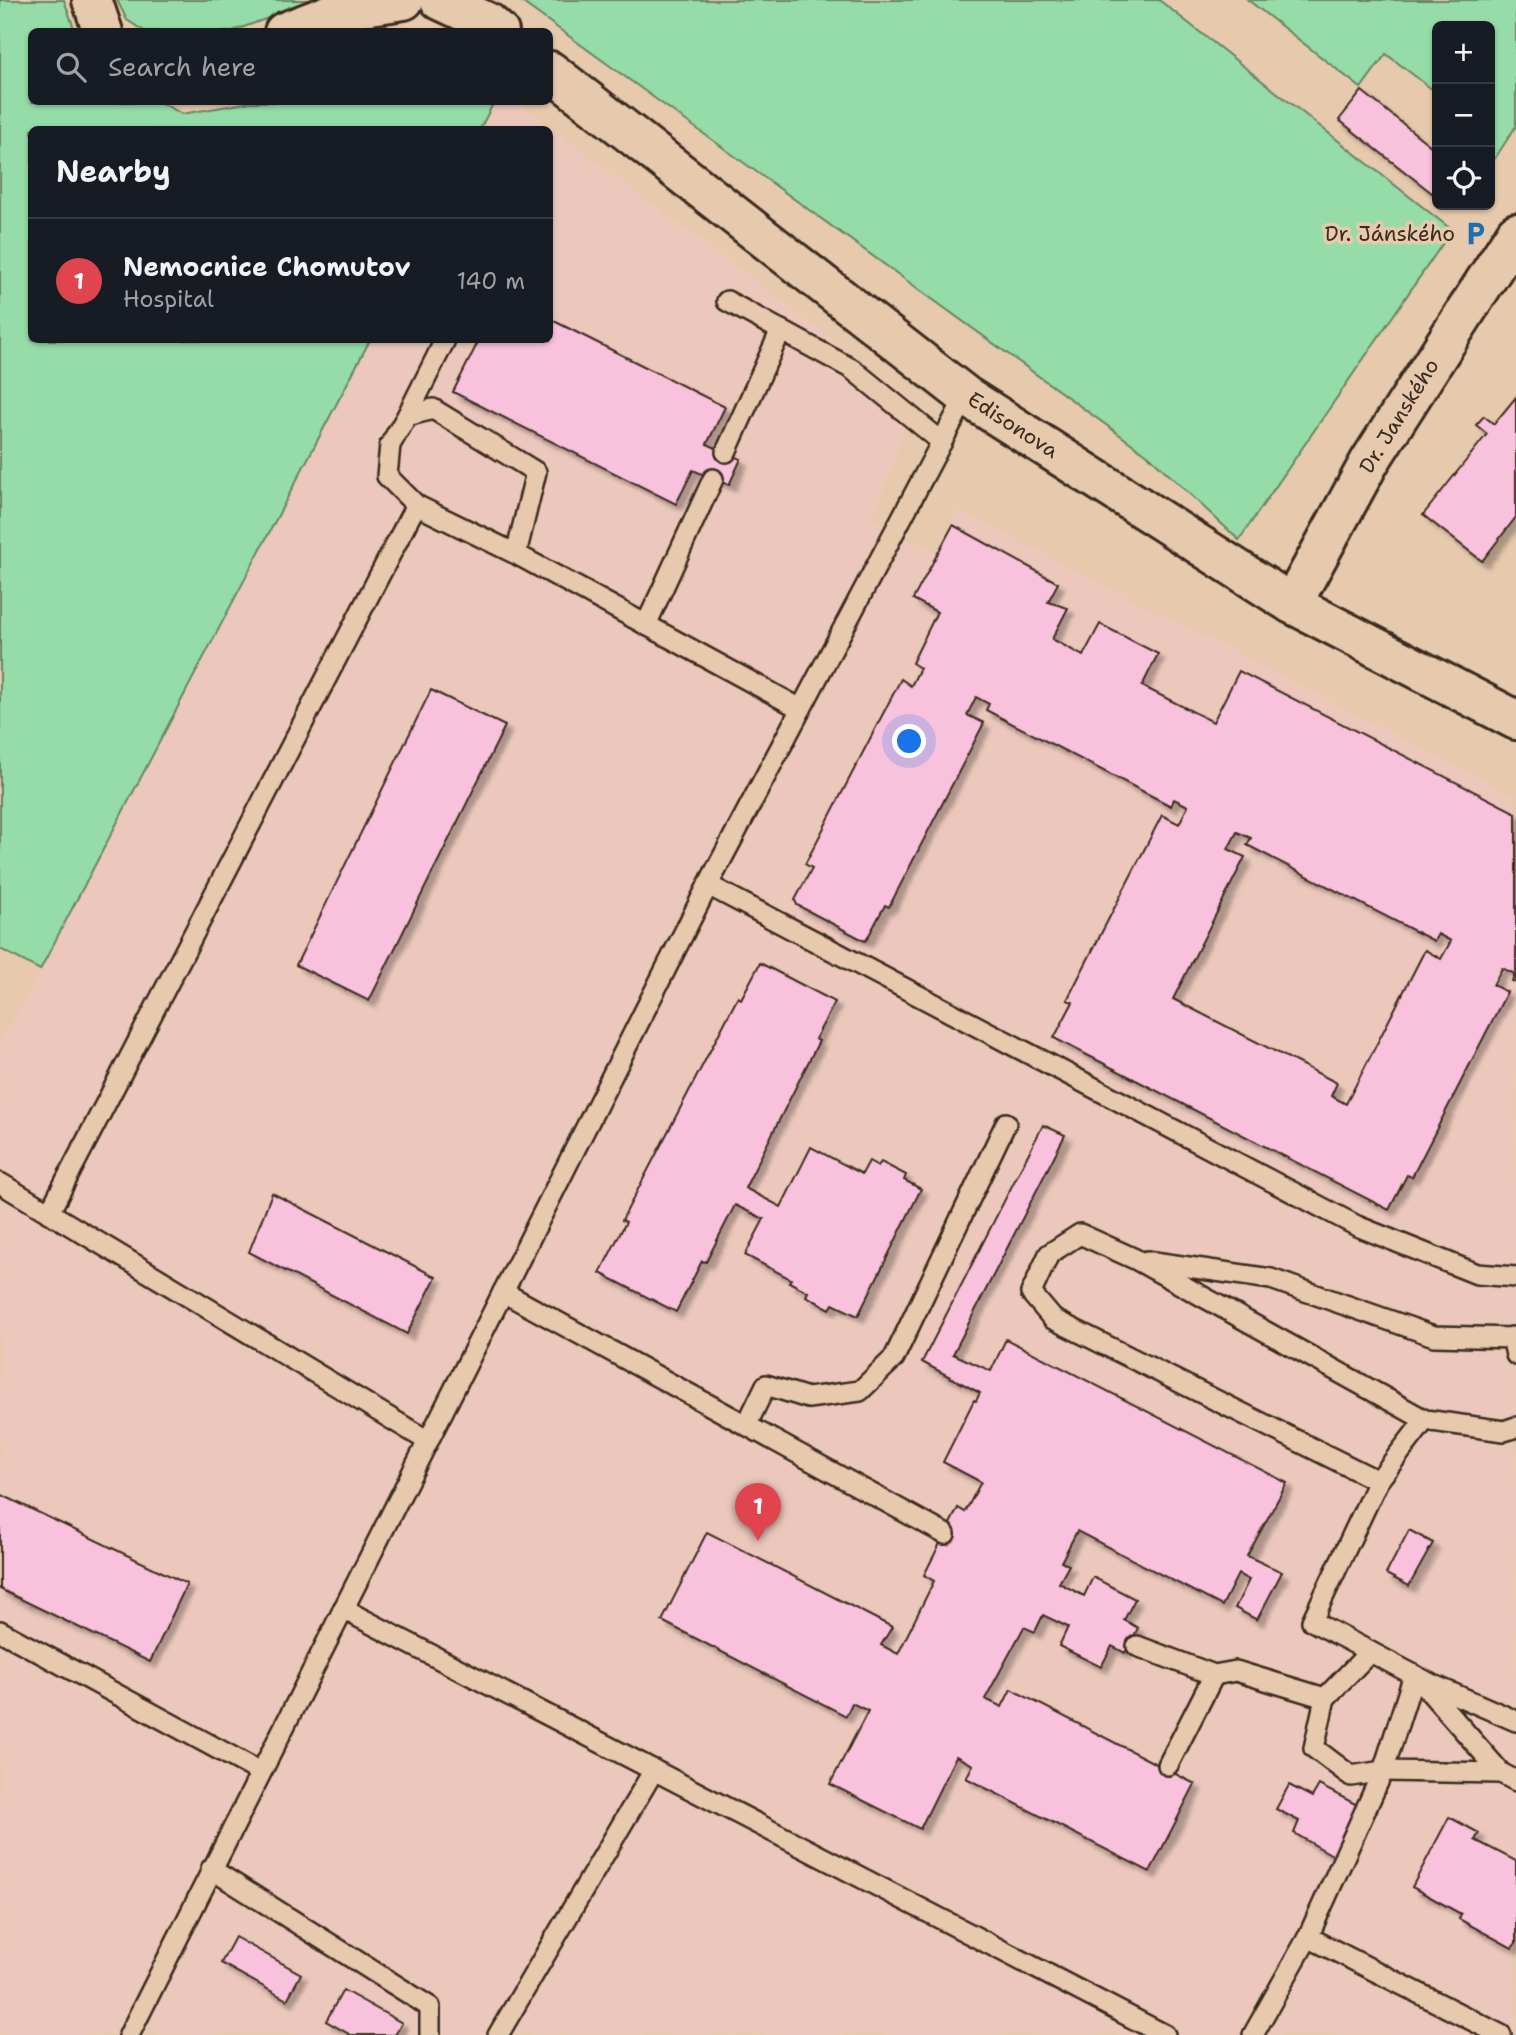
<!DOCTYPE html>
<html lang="en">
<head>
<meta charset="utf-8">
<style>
	:root { --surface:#171b24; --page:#242831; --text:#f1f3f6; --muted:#9ea1a6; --line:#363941; --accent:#7c3aed }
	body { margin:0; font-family:"Shantell Sans",sans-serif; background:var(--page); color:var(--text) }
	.controls { position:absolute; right:21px; top:21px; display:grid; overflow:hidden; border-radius:10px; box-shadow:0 2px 5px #0004 }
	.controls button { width:63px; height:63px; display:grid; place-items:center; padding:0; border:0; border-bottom:2px solid var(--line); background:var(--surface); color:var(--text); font:35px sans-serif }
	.you { position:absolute; left:910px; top:742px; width:24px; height:24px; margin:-18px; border:5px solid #fff; border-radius:50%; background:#1a73e8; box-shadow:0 0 0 10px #1a73e833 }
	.badge { display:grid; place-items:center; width:46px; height:46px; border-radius:50%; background:var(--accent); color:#fff; font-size:23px; font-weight:700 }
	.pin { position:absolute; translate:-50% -58px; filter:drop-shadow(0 2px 4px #0008) }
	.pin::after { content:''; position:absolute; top:37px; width:24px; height:21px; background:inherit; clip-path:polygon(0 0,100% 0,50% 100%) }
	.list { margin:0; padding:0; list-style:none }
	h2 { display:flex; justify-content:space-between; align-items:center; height:91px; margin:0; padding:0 28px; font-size:30px }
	h2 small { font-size:23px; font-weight:400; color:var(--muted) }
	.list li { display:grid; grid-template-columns:46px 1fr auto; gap:21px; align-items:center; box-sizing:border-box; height:126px; padding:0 28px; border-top:2px solid var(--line) }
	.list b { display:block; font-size:26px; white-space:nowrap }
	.list p { margin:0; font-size:23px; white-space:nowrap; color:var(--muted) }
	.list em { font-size:23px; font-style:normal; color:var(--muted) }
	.icon { flex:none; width:38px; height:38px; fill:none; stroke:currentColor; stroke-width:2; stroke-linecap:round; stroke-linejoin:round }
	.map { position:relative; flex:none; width:1516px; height:2035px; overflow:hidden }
	.search { position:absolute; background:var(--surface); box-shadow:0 2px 5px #0004; left:28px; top:28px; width:525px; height:77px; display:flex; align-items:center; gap:18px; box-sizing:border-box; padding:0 24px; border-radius:10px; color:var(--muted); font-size:26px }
	.panel { position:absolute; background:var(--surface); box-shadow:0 2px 5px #0004; left:28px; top:126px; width:525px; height:217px; border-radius:10px }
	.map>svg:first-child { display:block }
	.built { fill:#ecc8bc }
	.green { fill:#96dca9; stroke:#688364; stroke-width:2 }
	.building { fill:#f8c2dd; stroke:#3b2a1e; stroke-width:2; fill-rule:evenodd; filter:url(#shadow) }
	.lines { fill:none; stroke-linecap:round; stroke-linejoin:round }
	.service-casing { stroke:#3b2a1e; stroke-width:24 }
	.minor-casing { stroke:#3b2a1e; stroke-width:44 }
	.service { stroke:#e7caae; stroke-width:19 }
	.minor { stroke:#e7caae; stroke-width:38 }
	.labels { text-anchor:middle; stroke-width:7; stroke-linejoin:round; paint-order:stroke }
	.poi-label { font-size:21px; fill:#3b2a1e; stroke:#e7caae; text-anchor:end }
	.street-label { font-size:21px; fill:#3b2a1e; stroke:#e7caae }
</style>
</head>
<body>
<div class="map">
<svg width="1516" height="2035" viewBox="0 0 1516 2035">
	<defs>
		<filter id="shadow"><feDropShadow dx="6" dy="6" stdDeviation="2" flood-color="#0004"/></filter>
	</defs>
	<rect width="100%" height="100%" fill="#e7caae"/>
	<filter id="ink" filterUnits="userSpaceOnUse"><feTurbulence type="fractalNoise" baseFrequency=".0143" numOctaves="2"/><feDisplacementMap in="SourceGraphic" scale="14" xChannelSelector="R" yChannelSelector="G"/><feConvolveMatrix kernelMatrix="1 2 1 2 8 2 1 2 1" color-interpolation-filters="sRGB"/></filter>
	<g filter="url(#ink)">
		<path class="built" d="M494,102H515L914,401L873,518L894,533L936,554L958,510L1516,797V2035H0V1046L370,340H550V130L480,129Z"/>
		<g class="green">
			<path d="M0,0H64L75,31L32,32V102H160L182,114L251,102H494L480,129L32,130V340H370L40,970L0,949Z"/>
			<path d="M117,0H318L230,32L144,31L127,20Z"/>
			<path d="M519,0H1159L1452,230L1239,540L1149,456Z"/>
			<path d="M1248,0H1516V126L1490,166V26H1437V93L1386,54L1361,88Z"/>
		</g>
		<g class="building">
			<path d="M1362,91L1437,151V197L1339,120Z"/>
			<path d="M550,319L725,407L707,444L741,459L729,485L693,470L676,504L453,392L479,340H550Z"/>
			<path d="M1516,397V517L1482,561L1423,515L1487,434L1476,425L1484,416L1494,424Z"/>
			<path d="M953,525L1058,583L1048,602L1068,608L1052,639L1083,656L1100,624L1158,654L1142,686L1213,722L1239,671L1516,813V983L1512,981L1515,974L1502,968L1493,985L1507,992L1412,1177L1407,1175L1389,1210L1054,1038L1073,1002L1067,1000L1162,815L1179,824L1188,806L1174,799L1171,806L986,710L989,704L976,697L967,715L984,723L889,907L885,905L867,939L865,941L797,905L795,900L812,868L805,864L901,679L911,686L920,668L912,663L937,612L913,599ZM1237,832L1251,838L1247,845L1434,941L1438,934L1451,941L1441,959L1425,950L1346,1104L1331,1096L1337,1083L1173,999L1245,857L1228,849Z"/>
			<path d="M431,690L505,726L369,1001L296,965Z"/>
			<path d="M760,963L835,1002L815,1039L819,1041L745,1188L781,1207L811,1147L862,1174L869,1161L878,1166L881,1162L906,1175L904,1180L921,1189L858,1316L833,1304L830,1309L806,1296L808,1292L789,1282L791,1279L745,1255L764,1219L735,1205L706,1262L702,1261L676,1312L600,1273L626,1222L622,1220L738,997L741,999Z"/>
			<path d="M1043,1125L1065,1135L953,1354L991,1371L1006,1339L1287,1483L1247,1556L1282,1572L1257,1620L1235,1608L1249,1580L1238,1574L1222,1606L1077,1531L1061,1562L1069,1565L1059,1583L1084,1596L1093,1577L1135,1599L1124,1620L1138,1628L1125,1653L1112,1646L1101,1667L1059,1646L1068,1627L1043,1615L1035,1632L1024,1627L985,1699L1002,1707L1011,1689L1195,1784L1150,1872L966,1778L973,1765L956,1756L920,1829L830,1784L868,1711L852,1703L846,1716L662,1621L707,1532L892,1627L881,1645L898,1654L934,1581L924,1575L958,1508L965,1512L981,1482L943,1462L974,1400L976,1401L980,1393L922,1362Z"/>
			<path d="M272,1193L436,1277L407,1334L249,1252Z"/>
			<path d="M0,1494L187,1584L150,1662L0,1589Z"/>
			<path d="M1409,1530L1433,1543L1409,1586L1386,1574Z"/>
			<path d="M1289,1785L1312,1797L1319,1785L1361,1807L1334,1856L1294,1833L1299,1821L1276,1809Z"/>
			<path d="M1449,1817L1479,1833L1475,1840L1516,1861V1943L1512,1948L1459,1919L1461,1914L1412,1887Z"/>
			<path d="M235,1937L301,1974L287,2000L221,1963Z"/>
			<path d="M343,1990L402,2023L395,2035H351L326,2021Z"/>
		</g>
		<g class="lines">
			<defs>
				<g id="service">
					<path d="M727,301L852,369L942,442"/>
					<path d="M407,416L445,340"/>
					<path d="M726,452L781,330"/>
					<path d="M516,554L416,505L387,476L390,445L407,416L433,409L536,472L516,554L801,709"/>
					<path d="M646,625L713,479"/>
					<path d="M708,885L1357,1226L1477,1274L1516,1277"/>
					<path d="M0,1183L428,1441"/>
					<path d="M49,1213L416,505"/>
					<path d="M1147,1261L1271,1279L1434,1336L1516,1338"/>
					<path d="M503,1292L945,1534"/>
					<path d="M1512,1337L1516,1355"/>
					<path d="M1425,1420L1135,1259L1080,1234L1049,1254L1031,1293L1053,1319L1378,1481L1425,1420L1504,1431L1516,1427"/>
					<path d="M747,1424L766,1385L808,1398L860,1391L894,1358L1006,1123"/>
					<path d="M1378,1481L1312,1621L1431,1684L1516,1721"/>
					<path d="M343,1609L1165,2035"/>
					<path d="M0,1631L260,1772"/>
					<path d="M1137,1646L1214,1675L1236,1671L1325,1698"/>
					<path d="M1414,1675L1383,1771L1501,1773"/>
					<path d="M1422,1683L1501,1773L1516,1781"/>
					<path d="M1168,1765L1214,1675"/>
					<path d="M211,1869L430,2007V2035"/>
					<path d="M1308,1937L1501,2035"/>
					<path d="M129,2035L708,885L966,396"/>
					<path d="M498,2035L654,1770"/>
					<path d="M1253,2035L1308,1937L1383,1771L1351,1776L1314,1748L1325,1698L1370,1652"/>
				</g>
				<g id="minor">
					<path d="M92,0L103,32"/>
					<path d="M440,0L489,23L499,32"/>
					<path d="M284,32L344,9L404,0"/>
					<path d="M550,71L966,396L1292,604L1516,720"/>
					<path d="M1292,604L1370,461L1516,233"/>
				</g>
			</defs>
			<use href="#service" class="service-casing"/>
			<use href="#minor" class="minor-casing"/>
			<use href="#service" class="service"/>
			<use href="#minor" class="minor"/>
		</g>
	</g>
	<defs>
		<symbol id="parking-bare" viewBox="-9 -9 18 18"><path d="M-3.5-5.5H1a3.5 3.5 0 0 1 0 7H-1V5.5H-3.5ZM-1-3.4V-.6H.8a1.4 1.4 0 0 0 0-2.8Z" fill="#1f6fb2" stroke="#e7caae" stroke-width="2.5" paint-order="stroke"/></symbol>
	</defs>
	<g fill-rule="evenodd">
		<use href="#parking-bare" x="1458" y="216" width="35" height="35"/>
	</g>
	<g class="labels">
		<g class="poi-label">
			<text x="1455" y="241">Dr. Jánského</text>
		</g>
		<g class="street-label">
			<text transform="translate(1399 416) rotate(-58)" y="7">Dr. Janského</text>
			<text transform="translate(1013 425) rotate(33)" y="7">Edisonova</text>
		</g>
	</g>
</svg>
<div class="controls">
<button>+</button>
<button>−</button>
<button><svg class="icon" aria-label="locate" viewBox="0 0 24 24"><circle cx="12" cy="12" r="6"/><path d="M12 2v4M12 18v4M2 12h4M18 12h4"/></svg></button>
</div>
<div class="you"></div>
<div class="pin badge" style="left:758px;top:1541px;background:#e0444e">1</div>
<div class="search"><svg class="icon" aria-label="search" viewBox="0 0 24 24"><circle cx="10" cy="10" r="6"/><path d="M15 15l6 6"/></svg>Search here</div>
<section class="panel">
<h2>Nearby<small></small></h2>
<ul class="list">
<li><span class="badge" style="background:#e0444e">1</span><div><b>Nemocnice Chomutov</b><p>Hospital</p></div><em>140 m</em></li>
</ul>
</section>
</div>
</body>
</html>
